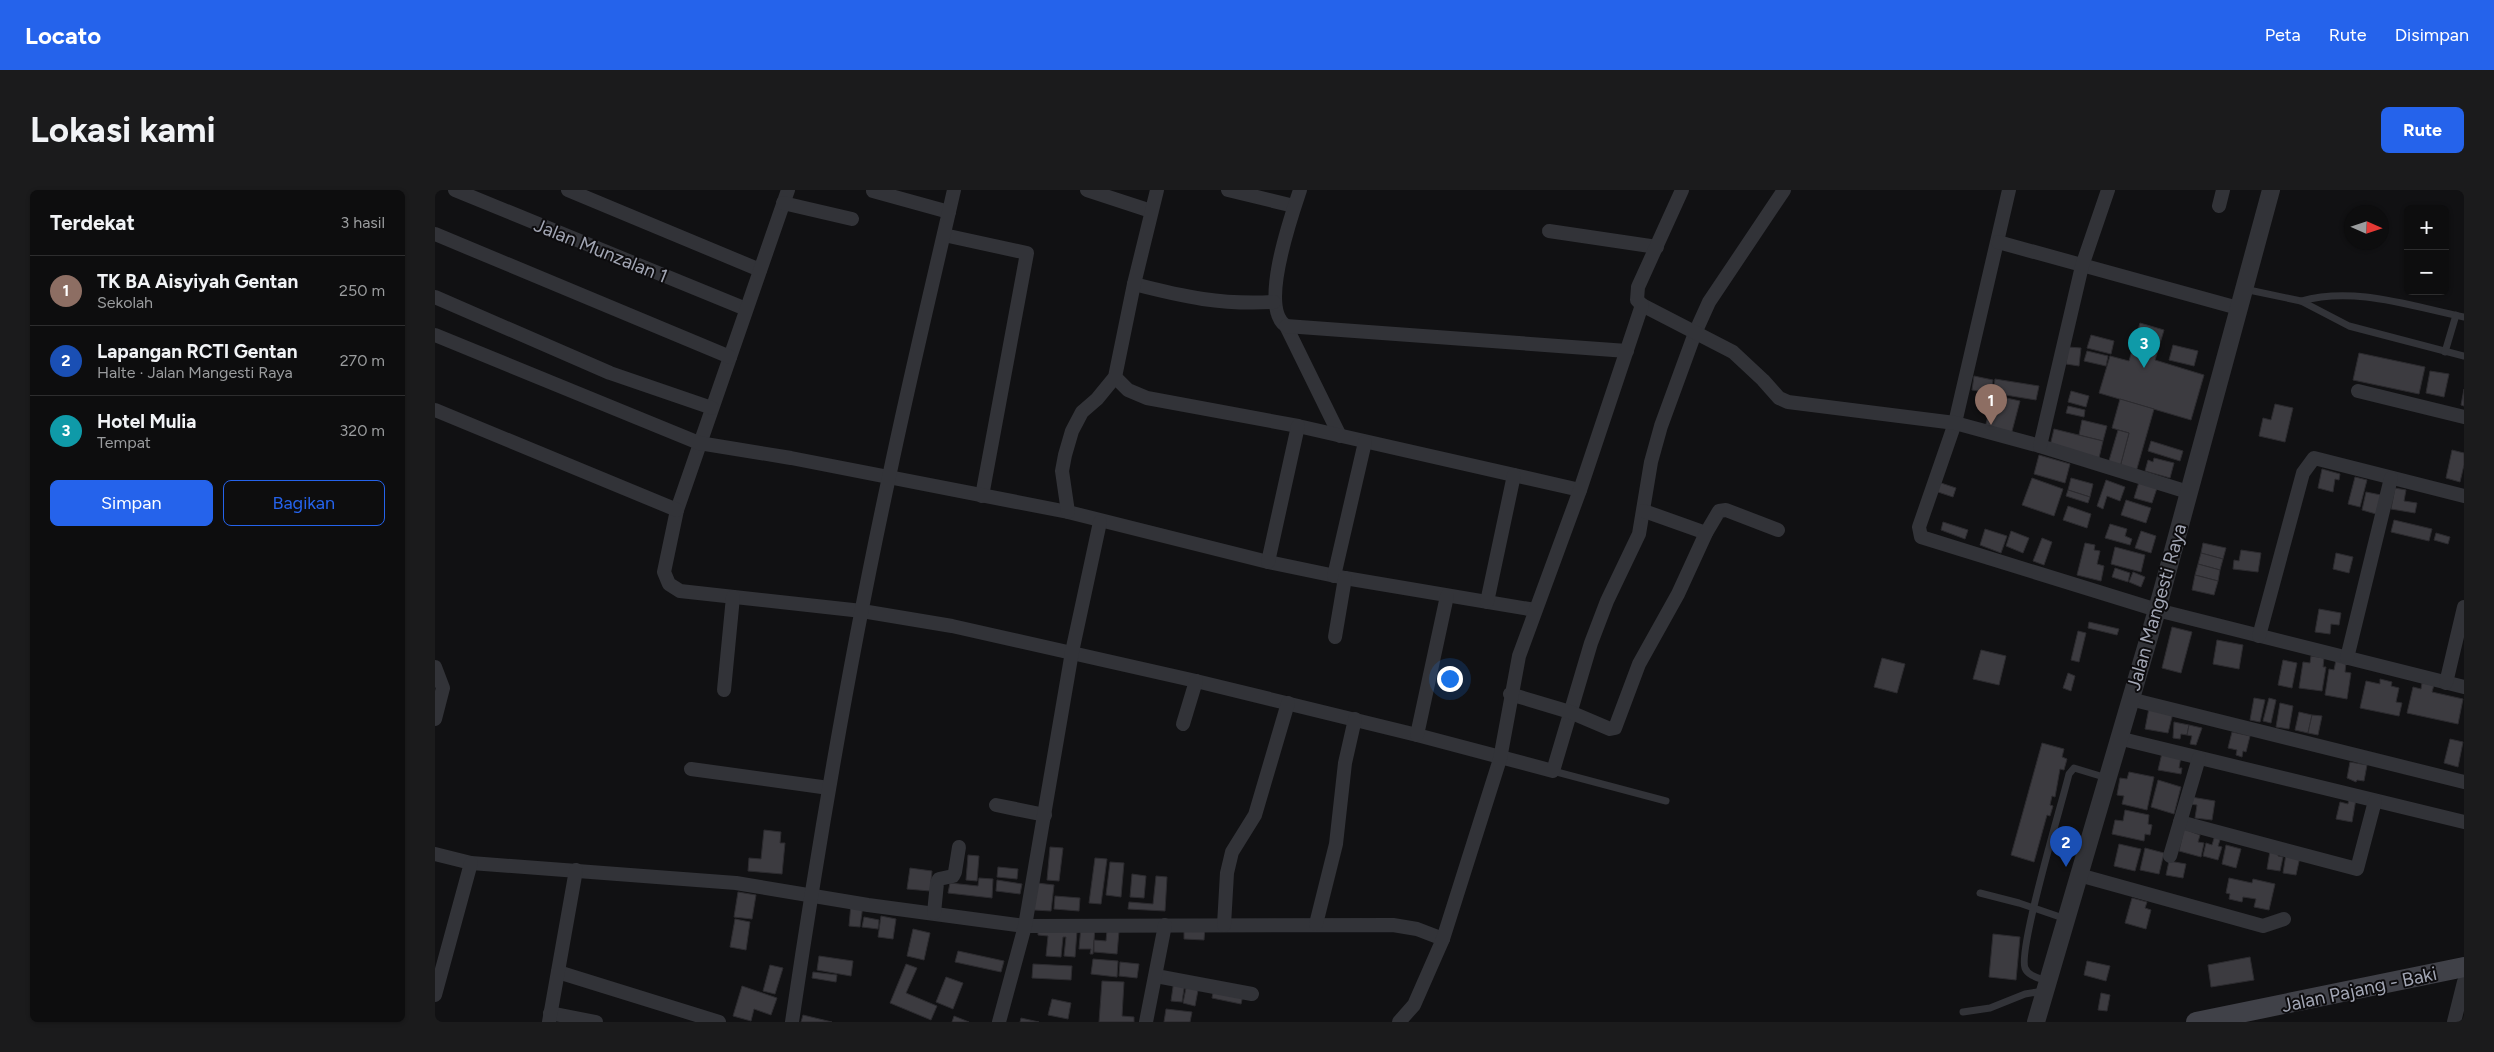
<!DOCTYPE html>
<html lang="id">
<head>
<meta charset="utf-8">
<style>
	:root { --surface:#0d0d0e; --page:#1b1b1c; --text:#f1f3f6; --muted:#9a9c9e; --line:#2d2d2e; --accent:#2563eb }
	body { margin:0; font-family:Figtree,sans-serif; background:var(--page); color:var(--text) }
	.controls { position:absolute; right:15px; top:15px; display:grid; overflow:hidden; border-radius:8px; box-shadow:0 1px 4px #0004 }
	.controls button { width:45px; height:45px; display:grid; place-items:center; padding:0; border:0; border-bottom:1px solid var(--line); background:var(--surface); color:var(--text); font:25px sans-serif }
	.compass { position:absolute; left:1909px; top:15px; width:45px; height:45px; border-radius:50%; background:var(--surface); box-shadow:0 1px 4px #0004; rotate:93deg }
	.you { position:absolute; left:1014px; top:488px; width:18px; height:18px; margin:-12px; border:4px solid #fff; border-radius:50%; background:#1a73e8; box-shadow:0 0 0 8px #1a73e833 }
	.badge { display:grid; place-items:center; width:32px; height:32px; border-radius:50%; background:var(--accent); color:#fff; font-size:16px; font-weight:700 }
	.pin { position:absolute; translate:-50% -41px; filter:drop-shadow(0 1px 2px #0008) }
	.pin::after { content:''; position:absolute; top:26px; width:18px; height:15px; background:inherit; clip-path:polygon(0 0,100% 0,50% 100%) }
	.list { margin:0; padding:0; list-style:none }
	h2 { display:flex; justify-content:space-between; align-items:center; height:65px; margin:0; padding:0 20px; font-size:21px }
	h2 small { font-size:16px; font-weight:400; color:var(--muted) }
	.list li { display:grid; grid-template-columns:32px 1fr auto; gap:15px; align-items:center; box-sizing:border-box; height:70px; padding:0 20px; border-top:1px solid var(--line) }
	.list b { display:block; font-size:19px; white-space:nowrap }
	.list p { margin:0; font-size:16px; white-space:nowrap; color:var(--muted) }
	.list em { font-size:16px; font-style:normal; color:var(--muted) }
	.actions { display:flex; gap:10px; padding:15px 20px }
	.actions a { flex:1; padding:11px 0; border:1px solid var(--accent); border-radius:8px; text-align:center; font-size:18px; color:var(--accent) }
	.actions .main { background:var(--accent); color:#fff }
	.map { position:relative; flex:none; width:2029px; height:832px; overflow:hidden; border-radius:8px }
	header { display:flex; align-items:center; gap:30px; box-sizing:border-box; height:70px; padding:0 25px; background:var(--accent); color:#fff }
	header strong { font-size:24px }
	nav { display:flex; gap:28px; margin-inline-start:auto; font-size:18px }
	.intro { display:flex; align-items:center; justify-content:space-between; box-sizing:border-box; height:120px; padding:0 30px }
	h1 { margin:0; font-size:35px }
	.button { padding:12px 22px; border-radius:8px; background:var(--accent); color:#fff; font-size:18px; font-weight:700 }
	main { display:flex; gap:30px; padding:0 30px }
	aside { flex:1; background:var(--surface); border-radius:8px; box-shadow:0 1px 4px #0004 }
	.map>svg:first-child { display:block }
	.building { fill:#3c3b40; stroke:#2c2b2f }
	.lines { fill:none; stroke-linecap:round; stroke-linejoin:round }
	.service { stroke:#323338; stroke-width:7 }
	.minor { stroke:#323338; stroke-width:14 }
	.tertiary { stroke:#323338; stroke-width:18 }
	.secondary { stroke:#404148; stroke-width:20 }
	.labels { text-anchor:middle; stroke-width:4; stroke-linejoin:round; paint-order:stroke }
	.street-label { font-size:19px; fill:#a2a6b4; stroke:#0d0c0e }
</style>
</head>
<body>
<header>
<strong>Locato</strong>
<nav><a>Peta</a><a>Rute</a><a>Disimpan</a></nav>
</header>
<div class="intro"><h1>Lokasi kami</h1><a class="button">Rute</a></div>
<main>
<aside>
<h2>Terdekat<small>3 hasil</small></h2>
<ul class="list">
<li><span class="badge" style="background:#8d6e63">1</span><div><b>TK BA Aisyiyah Gentan</b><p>Sekolah</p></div><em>250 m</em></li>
<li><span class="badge" style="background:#1a4fb4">2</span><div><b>Lapangan RCTI Gentan</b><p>Halte · Jalan Mangesti Raya</p></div><em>270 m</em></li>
<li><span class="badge" style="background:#0f9aa8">3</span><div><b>Hotel Mulia</b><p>Tempat</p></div><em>320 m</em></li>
</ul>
<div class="actions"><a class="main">Simpan</a><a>Bagikan</a></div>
</aside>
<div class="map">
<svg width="2029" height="832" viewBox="0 0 2029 832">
	<rect width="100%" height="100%" fill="#111113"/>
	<g class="building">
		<path d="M1705,133L1729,140L1720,170L1769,185L1756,230L1664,203L1675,166L1694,171Z"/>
		<path d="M1656,145L1679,151L1676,164L1652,158Z"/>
		<path d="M1738,155L1763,161L1759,176L1734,170Z"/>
		<path d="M1633,157L1646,158L1644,176L1631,174Z"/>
		<path d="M1652,161L1673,166L1671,176L1649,171Z"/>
		<path d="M1924,163L1990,177L1984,204L1918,190Z"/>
		<path d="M1995,181L2014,184L2009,207L1991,203Z"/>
		<path d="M1539,186L1558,190L1556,203L1537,200Z"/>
		<path d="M1560,189L1604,196L1601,210L1558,203Z"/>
		<path d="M2029,199V216L2026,215Z"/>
		<path d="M1636,201L1654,206L1651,217L1633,212Z"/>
		<path d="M1558,205L1585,211L1576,245L1550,238Z"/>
		<path d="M1685,209L1719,219L1701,282L1685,277L1694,243L1677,238Z"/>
		<path d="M1840,214L1858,218L1850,252L1824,246L1828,228L1836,230Z"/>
		<path d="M1633,216L1650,220L1649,227L1631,223Z"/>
		<path d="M1647,230L1672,236L1668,251L1644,245Z"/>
		<path d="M1619,239L1668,251L1664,268L1615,256Z"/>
		<path d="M1683,240L1694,243L1685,277L1673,274Z"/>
		<path d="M1716,251L1748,261L1745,271L1713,261Z"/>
		<path d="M2017,260L2029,263V275L2025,292L2011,288Z"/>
		<path d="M1604,265L1635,274L1630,293L1599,284Z"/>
		<path d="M1719,268L1739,273L1735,288L1710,281L1713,270L1718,272Z"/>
		<path d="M1887,279L1905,284L1904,290L1900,289L1898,302L1883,298Z"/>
		<path d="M1920,287L1932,290L1925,317L1913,314Z"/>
		<path d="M1597,288L1628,299L1619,326L1587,315Z"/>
		<path d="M1636,288L1658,294L1655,307L1633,300Z"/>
		<path d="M1671,290L1690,297L1685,311L1672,306L1668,319L1662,316Z"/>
		<path d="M1503,292L1521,298L1518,307L1500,301Z"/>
		<path d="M1704,292L1722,298L1717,313L1699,308Z"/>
		<path d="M1960,298L1971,300L1969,311L1982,313L1980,323L1956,319Z"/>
		<path d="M1633,300L1655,307L1653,313L1631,306Z"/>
		<path d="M1931,302L1946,305L1941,324L1927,320Z"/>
		<path d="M1691,310L1716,318L1711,333L1686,325Z"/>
		<path d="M1633,316L1656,324L1652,338L1628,330Z"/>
		<path d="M1959,330L1997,339L1994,351L1956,342Z"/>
		<path d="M1508,332L1533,340L1530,349L1506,340Z"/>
		<path d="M1675,334L1692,339L1690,346L1697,349L1695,355L1670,348Z"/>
		<path d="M1550,339L1572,346L1566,363L1545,355Z"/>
		<path d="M1576,341L1594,348L1588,363L1571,356Z"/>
		<path d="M1706,341L1721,346L1716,363L1700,358Z"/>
		<path d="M2001,343L2015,347L2013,354L1999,350Z"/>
		<path d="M1607,348L1617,352L1609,375L1598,371Z"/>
		<path d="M1650,353L1660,355L1659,360L1665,361L1662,374L1669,376L1666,391L1642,385Z"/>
		<path d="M1768,353L1791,358L1788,369L1766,363Z"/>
		<path d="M1680,357L1710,365L1706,382L1676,374Z"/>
		<path d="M1806,360L1826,363L1823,382L1798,379L1799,370L1804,371Z"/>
		<path d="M1766,363L1788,369L1785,380L1763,374Z"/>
		<path d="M1901,363L1918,367L1914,383L1898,379Z"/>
		<path d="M1763,374L1785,380L1783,391L1760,385Z"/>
		<path d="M1680,378L1695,383L1693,392L1677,387Z"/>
		<path d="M1698,382L1710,387L1706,397L1694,392Z"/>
		<path d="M1760,385L1783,391L1779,405L1757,400Z"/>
		<path d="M1884,419L1906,423L1904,435L1896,434L1895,444L1880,442Z"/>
		<path d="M1654,432L1684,439L1682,445L1653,438Z"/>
		<path d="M1737,437L1757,442L1746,483L1727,478Z"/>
		<path d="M1643,441L1651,443L1644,472L1636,470Z"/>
		<path d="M1782,450L1808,455L1804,479L1778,474Z"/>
		<path d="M1546,460L1571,466L1564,495L1538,489Z"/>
		<path d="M1876,466L1889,468L1888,477H1891L1887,501L1864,498L1868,472L1875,473Z"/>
		<path d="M1447,468L1470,474L1462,503L1439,497Z"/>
		<path d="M1848,470L1862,473L1857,498L1843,495Z"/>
		<path d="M1901,470L1911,472L1910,482L1916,483L1912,509L1890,505L1894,479L1899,480Z"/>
		<path d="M1633,483L1640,486L1636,501L1628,498Z"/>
		<path d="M1945,489L1957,492L1956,496L1964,498L1961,512L1967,513L1964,526L1925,518L1931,491L1945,494Z"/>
		<path d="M1987,493L1999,495L1997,502L2028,509L2023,534L1972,523L1978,497L1986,499Z"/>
		<path d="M1819,508L1830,510L1825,532L1815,530Z"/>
		<path d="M1834,508L1841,510L1836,533L1828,531Z"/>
		<path d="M1845,513L1858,516L1854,539L1841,537Z"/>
		<path d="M1714,518L1738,523L1733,543L1710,539Z"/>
		<path d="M1864,522L1877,525L1873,543L1860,540Z"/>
		<path d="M1877,525L1887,526L1883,545L1873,543Z"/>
		<path d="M1739,532L1754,535L1752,545L1746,544L1745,549L1738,548Z"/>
		<path d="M1754,535L1767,538L1761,555L1755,554L1757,546L1752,545Z"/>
		<path d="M1797,542L1815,546L1811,562L1808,561L1807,567L1801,565L1802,560L1793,558Z"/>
		<path d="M2015,549L2028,552L2023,577L2009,573Z"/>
		<path d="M1607,553L1629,559L1627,567L1632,569L1629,580L1625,579L1620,607L1617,606L1615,615L1618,616L1615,626L1612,625L1599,672L1576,665Z"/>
		<path d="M1727,563L1746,567L1744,578H1747L1746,584L1723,580Z"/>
		<path d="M1915,572L1932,575L1929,591L1922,590L1921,592L1912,588Z"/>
		<path d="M1694,582L1719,587L1712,620L1687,614L1689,606L1682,605L1685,588L1692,589Z"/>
		<path d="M1723,590L1746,597L1739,624L1716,617Z"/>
		<path d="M1756,607L1780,611L1777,630L1760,628L1762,615L1755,614Z"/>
		<path d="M1914,608L1921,609L1917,632L1901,629L1905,612L1913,614Z"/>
		<path d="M1690,620L1714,625L1713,634L1717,635L1715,645L1710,644L1709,651L1677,644L1680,630L1688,631Z"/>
		<path d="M1749,639L1765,645L1763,652L1769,653L1766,667L1744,661Z"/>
		<path d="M329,640L346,642L345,653H350L347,684L313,681L314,668L326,669Z"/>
		<path d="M1780,645L1786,647L1783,656L1787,657L1783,670L1768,666L1771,653L1777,655Z"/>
		<path d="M1684,654L1706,659L1700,681L1679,676Z"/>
		<path d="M1791,655L1806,659L1801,678L1787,674Z"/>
		<path d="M615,657L628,658L624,691L612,690Z"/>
		<path d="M1710,658L1729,663L1724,684L1705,680Z"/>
		<path d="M1835,661L1843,663V666L1848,667L1845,681L1832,679Z"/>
		<path d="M1851,664L1865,667L1861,685L1848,683Z"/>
		<path d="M533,665L544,666L542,691L531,690Z"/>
		<path d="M660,668L672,669L666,714L654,713Z"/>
		<path d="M1734,671L1751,674L1748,688L1731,685Z"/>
		<path d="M675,672L689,673L686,707L671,705Z"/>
		<path d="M563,677L583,679L582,689L562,687Z"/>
		<path d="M475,678L497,681L495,701L472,699Z"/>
		<path d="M697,684L711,686L709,708L695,707Z"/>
		<path d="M721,686L732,687L730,721L693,719L694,712L718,714Z"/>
		<path d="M544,688L558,689L557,708L513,703L515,693L543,696Z"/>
		<path d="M1794,688L1817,693L1818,689L1840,694L1834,720L1819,717L1821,709L1808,707L1807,712L1794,709L1795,704L1791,703Z"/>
		<path d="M562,690L587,694L585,704L561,701Z"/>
		<path d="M602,693L619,695L616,721L599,720Z"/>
		<path d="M303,702L321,705L317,729L299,727Z"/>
		<path d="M620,706L645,708L644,721L619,719Z"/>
		<path d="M1697,708L1712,712L1710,718L1716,720L1711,739L1690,733Z"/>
		<path d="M416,714L428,715L425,737L414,736Z"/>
		<path d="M446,726L461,729L458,749L443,747Z"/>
		<path d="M429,727L444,730L443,739L427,737Z"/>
		<path d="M300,729L315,732L311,760L295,757Z"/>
		<path d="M646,736L660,737L658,764H655L656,759H644Z"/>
		<path d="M749,736L770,737L769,750L749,749Z"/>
		<path d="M603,737L642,741L640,767L629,766L631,747H628L626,767L611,766L613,746L603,745Z"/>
		<path d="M478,739L495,743L489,770L472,766Z"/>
		<path d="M672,740L684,741L682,764L659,762V750L671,751Z"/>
		<path d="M1558,744L1585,747L1581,790L1554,787Z"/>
		<path d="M523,761L569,771L566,782L520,772Z"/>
		<path d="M384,766L418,771L416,786L382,780Z"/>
		<path d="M1815,767L1819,790L1776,797L1773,775Z"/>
		<path d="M658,769L683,771L682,787L656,784Z"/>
		<path d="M1652,771L1675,776L1671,791L1649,785Z"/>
		<path d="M685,772L704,774L702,788L684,786Z"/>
		<path d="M471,774L482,778L471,803L502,816L496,830L455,813Z"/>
		<path d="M598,774L637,776L636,790L597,788Z"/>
		<path d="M335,775L348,778L340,804L328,801Z"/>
		<path d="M378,782L402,785L401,792L377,788Z"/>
		<path d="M511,787L528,793L518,819L501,812Z"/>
		<path d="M739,790L750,792L747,812L736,811Z"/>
		<path d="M667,791L689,792L687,826L699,827V832H664Z"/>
		<path d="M752,793L764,795L760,816L748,813Z"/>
		<path d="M307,796L342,808L336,825L319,819L316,831L298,826Z"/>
		<path d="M779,798L808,805L806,814L777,808Z"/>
		<path d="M1666,803L1675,805L1672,821L1663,820Z"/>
		<path d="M617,809L636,813L633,829L613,825Z"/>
		<path d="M731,819L757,822L755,832H729Z"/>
		<path d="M368,825L397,832H366Z"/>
		<path d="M519,826L534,832H517Z"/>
		<path d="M586,828L604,832H585Z"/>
	</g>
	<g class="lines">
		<g class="service">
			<path d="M1809,99L1866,111L1914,136L2029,166"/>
			<path d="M1866,111C1920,96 1975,116 2029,127"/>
			<path d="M2010,162L2021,125"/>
			<path d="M1118,581L1231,611"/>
			<path d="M1545,703L1584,713L1631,729"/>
			<path d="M1612,791C1604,788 1593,786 1590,778C1583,759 1627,613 1634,584L1639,578L1672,588"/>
			<path d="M1528,822L1555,818L1590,804L1609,801"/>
		</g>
		<g class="minor">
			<path d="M20,0L311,119"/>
			<path d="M133,0L325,80"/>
			<path d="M353,0L242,320L229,382L234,394L245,401L427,421L517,436L761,491L982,545L1118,581L1156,453L1172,411L1204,344L1216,272L1226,236L1260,143L1274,112L1349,0"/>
			<path d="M652,0L716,21"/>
			<path d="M793,0L859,16"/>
			<path d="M865,0C856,27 824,118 851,136L905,246"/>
			<path d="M1574,0L1520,233L1484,337L1486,347L1722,420L2029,497"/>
			<path d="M438,1L514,22"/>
			<path d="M348,13L417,29"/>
			<path d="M1784,16L1788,0"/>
			<path d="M1114,41L1222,57"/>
			<path d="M0,44L295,167"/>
			<path d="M509,45L592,63L547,306"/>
			<path d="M1563,52L1803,118"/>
			<path d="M699,94C750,107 785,115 839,112"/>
			<path d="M0,107L175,183L277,218"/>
			<path d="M1207,115L1298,162L1328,190L1344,208L1353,212L1520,233L1605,256L1753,302"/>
			<path d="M851,136L1192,161"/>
			<path d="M0,145L264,253L356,268L633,322L833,372L910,388L1100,420"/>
			<path d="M680,187L693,200L712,208L863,236L1145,300"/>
			<path d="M1923,201L2029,227"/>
			<path d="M0,220L242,320"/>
			<path d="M1605,256L1647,76L1673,0"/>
			<path d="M1209,321L1271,343"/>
			<path d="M633,322L627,281L630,265L637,241L647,222L662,209L680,187L699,94L722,0"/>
			<path d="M833,372L863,236"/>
			<path d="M899,386L930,252"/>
			<path d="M1052,412L1079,285"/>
			<path d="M1824,446L1868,283L1879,268L2029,306"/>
			<path d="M900,447L910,388"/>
			<path d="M1912,468L1956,288"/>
			<path d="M0,477L8,498L0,529"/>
			<path d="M2011,493L2029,417"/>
			<path d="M289,500L298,407"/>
			<path d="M1075,504L1135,522L1175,539L1180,538L1204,474L1243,404L1271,343L1284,321L1291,320L1343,340"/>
			<path d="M1695,509L2029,592"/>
			<path d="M748,534L761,491"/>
			<path d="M982,545L1012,406"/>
			<path d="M1683,548L2029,632"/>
			<path d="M256,579L394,598"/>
			<path d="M561,615L610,625"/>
			<path d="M1745,632L1922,679L1940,611"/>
			<path d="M0,664L36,673L301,693L433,715L590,736L958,735L982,739L1008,749"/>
			<path d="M1735,666L1764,568"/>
			<path d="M1644,685L1828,736L1849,729"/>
			<path d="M499,723L502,693L504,689L518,686L520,682L524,657"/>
			<path d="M881,734L901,654L910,573L920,529"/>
			<path d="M789,735L792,683L797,662L820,625L853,513"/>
			<path d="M123,782L284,832"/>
			<path d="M721,786L817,804"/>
			<path d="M0,805L36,673"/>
			<path d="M115,823L161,832"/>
			<path d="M114,832L141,680"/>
			<path d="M357,832C384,649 415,467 454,287C474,191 497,96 519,0"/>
			<path d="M564,832L590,736L637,462L665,332"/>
			<path d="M711,832L730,735"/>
			<path d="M964,832L979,815L1008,749L1065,569L1084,466L1145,300L1207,115L1202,110L1203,97L1247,0"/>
			<path d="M2019,832L2029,792"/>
		</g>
		<path class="tertiary" d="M1601,832L1722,420L1836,0"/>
		<path class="secondary" d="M1761,832L2029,777"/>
	</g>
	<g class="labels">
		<g class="street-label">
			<text transform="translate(166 60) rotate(22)" y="7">Jalan Munzalan 1</text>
			<text transform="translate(1721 417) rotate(-74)" y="7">Jalan Mangesti Raya</text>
			<text transform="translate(1924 799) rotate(-12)" y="7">Jalan Pajang - Baki</text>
		</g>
	</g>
</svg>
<div class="controls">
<button>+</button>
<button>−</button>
</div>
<svg class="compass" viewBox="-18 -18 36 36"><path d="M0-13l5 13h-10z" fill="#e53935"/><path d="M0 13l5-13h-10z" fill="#9a9c9e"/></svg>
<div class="you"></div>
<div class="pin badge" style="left:1556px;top:235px;background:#8d6e63">1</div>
<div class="pin badge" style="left:1631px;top:677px;background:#1a4fb4">2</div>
<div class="pin badge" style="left:1709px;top:178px;background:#0f9aa8">3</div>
</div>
</main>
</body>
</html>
